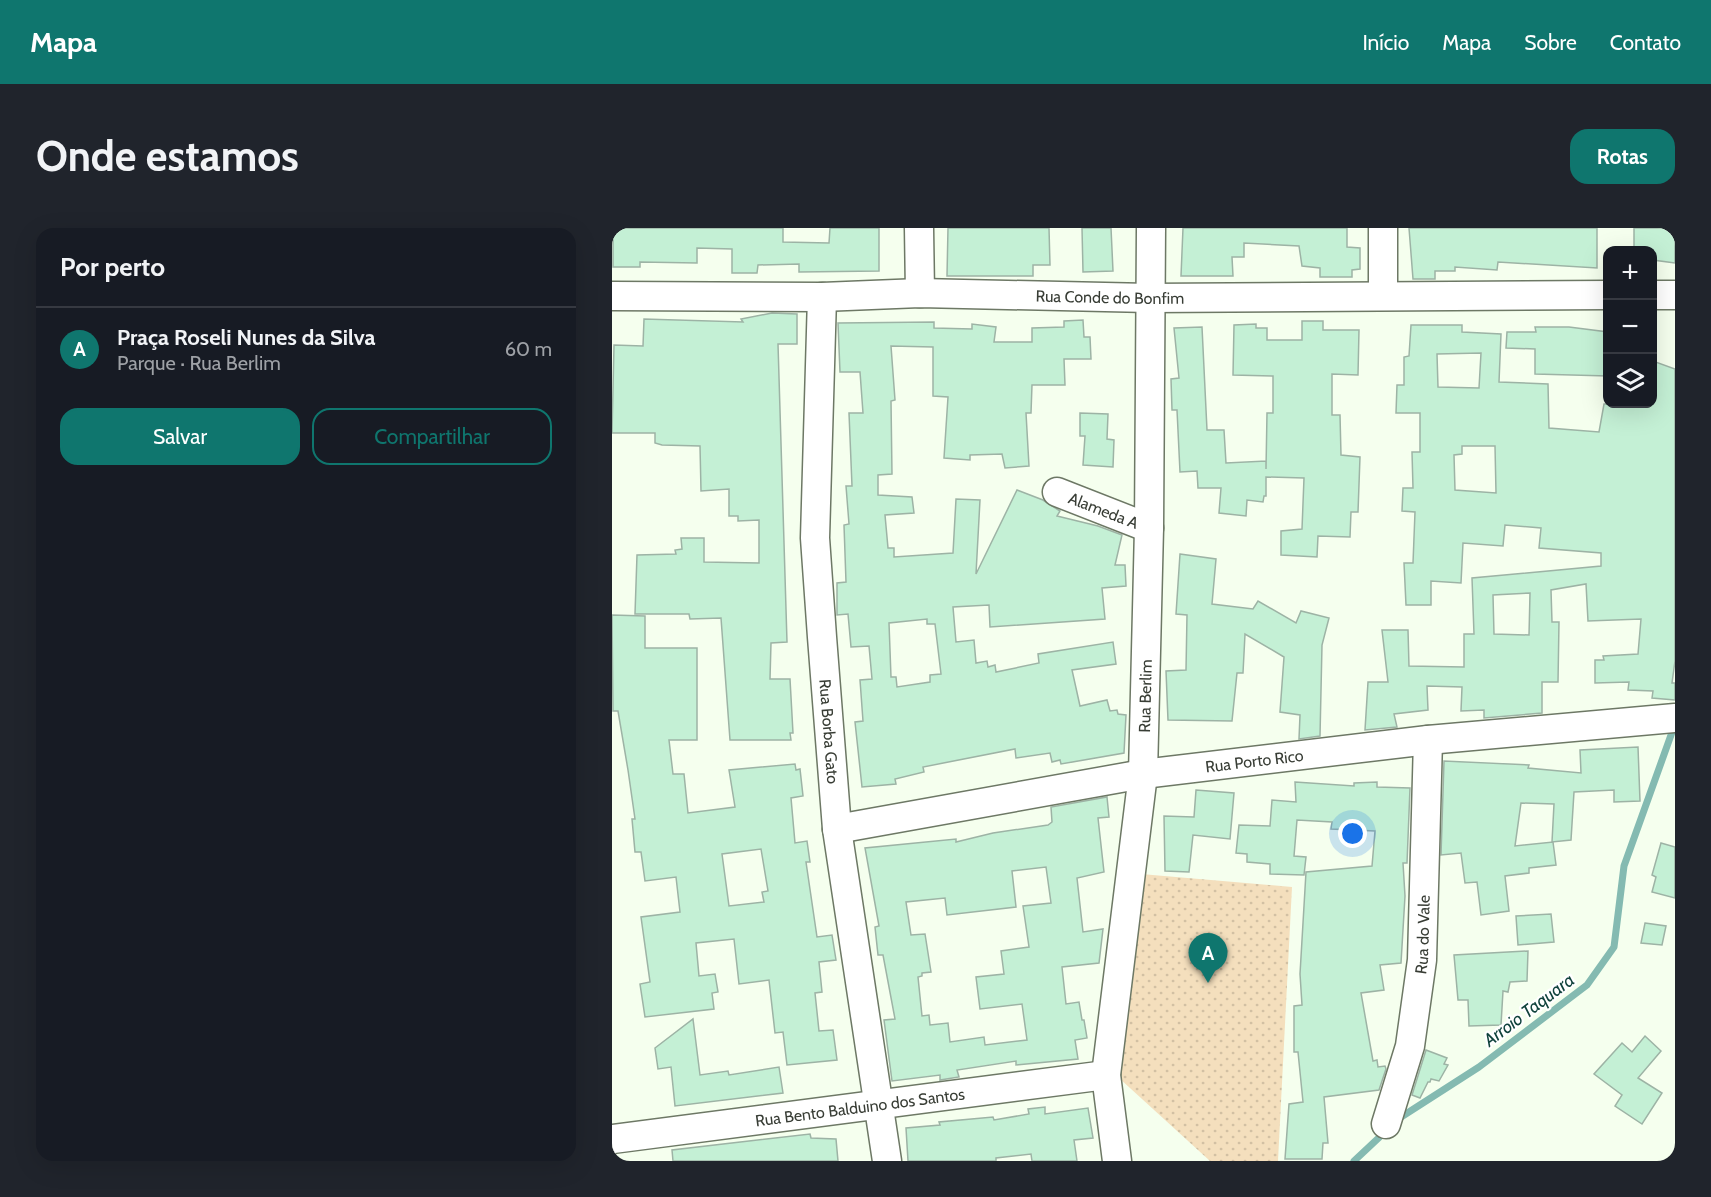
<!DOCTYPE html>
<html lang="pt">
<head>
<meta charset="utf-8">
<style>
	:root { --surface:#171b24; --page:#20242c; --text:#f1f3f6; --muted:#9ea1a6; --line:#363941; --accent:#0f766e }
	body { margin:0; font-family:Cabin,sans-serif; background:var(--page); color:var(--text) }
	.controls { position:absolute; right:18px; top:18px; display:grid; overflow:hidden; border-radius:12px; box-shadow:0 6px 24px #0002 }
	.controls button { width:54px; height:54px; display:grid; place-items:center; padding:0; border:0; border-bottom:2px solid var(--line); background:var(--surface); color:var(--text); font:30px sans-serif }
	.you { position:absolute; left:741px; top:606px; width:21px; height:21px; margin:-15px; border:4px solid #fff; border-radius:50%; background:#1a73e8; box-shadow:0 0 0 9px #1a73e833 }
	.badge { display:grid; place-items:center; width:39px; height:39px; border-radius:50%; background:var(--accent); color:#fff; font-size:20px; font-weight:700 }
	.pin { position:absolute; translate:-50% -50px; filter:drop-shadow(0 2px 3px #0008) }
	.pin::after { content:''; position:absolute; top:32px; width:21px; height:18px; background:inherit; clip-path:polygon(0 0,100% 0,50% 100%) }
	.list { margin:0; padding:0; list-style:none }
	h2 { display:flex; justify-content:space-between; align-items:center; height:78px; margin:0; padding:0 24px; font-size:26px }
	h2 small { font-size:20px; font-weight:400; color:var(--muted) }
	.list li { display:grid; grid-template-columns:39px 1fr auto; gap:18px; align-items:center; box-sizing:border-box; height:84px; padding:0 24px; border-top:2px solid var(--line) }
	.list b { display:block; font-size:22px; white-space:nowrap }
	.list p { margin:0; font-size:20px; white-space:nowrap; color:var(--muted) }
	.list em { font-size:20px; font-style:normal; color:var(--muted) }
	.actions { display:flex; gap:12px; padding:18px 24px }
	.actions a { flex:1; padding:14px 0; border:2px solid var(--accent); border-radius:18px; text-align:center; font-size:21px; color:var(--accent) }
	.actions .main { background:var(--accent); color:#fff }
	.icon { flex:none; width:33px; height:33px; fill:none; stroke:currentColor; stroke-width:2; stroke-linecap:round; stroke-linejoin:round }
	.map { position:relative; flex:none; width:1063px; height:933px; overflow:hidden; border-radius:18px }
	header { display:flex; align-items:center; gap:36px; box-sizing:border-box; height:84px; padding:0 30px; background:var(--accent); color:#fff }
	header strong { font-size:28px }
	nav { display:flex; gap:33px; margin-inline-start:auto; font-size:21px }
	.intro { display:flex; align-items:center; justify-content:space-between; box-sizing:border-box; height:144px; padding:0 36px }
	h1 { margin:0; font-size:42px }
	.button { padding:15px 27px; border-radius:18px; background:var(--accent); color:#fff; font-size:21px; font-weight:700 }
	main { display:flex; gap:36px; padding:0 36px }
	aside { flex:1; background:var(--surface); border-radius:18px; box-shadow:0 6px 24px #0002 }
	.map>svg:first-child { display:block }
	.green { fill:url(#green-dots) }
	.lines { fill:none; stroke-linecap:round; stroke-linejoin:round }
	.stream { stroke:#84bab1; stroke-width:7 }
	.building { fill:#c4f0d5; stroke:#9db3a5; stroke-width:1.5; fill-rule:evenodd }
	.minor-casing { stroke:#6d7865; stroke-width:31 }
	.minor { stroke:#fff; stroke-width:28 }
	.labels { text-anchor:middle; stroke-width:4.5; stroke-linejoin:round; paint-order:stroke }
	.street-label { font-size:16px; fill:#383d35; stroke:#fff }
	.water-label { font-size:18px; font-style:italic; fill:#10423c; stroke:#fff }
</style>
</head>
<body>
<header>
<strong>Mapa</strong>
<nav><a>Início</a><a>Mapa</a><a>Sobre</a><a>Contato</a></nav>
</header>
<div class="intro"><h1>Onde estamos</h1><a class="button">Rotas</a></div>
<main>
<aside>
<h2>Por perto<small></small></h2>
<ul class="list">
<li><span class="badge">A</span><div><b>Praça Roseli Nunes da Silva</b><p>Parque · Rua Berlim</p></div><em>60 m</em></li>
</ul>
<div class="actions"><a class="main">Salvar</a><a>Compartilhar</a></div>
</aside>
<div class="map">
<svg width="1063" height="933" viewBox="0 0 1063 933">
	<defs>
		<pattern id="green-dots" width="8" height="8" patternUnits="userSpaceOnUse" patternTransform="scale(1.5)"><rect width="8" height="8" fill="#f4dfbd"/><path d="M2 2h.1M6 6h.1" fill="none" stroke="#d2c0a3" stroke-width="1.8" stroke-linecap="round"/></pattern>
	</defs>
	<rect width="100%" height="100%" fill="#f5ffee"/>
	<path class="green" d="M529,646L680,659L666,933H598L507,850Z"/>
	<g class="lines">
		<g class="stream">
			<path d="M786,891L867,839L975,757L1002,719L1012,638L1063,496"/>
			<path d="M742,933L774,903"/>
		</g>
	</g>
	<g class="building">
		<path d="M1,0H171V14L217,15L218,0H267V43L187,44V36L146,37L145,45H120V21L85,20V35L28,34V39H1Z"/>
		<path d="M336,0H437L438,37H421V48H335Z"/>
		<path d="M470,0H499L501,43L471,44Z"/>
		<path d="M571,0H735V19L748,20V41L740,42V49H708V40L690,38L687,18L632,15V29H620L621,48H569Z"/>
		<path d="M797,0H985V40L886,34L885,42L843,39V43H823V51H801Z"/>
		<path d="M1022,0H1063V35L1041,32V22H1022Z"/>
		<path d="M160,85L185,86V116H166L175,414L159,415L158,451H178L181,505H178L179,512H118L109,390L78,391L77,386H23L25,327L64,326L63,322L70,321L69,310H92V334L147,335V292L126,293V288H117V261L89,263L88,218L50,217L43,215V205H0L2,117L31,118L32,91L131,94L129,91Z"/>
		<path d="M471,92L472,109H478L479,131H452L453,157H420L419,185H414L417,238L393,240L390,226L358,227V232L332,230L336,169L321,168V119L279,118L283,172L279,173L280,246L266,247V267L300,269L302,285L273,287L276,320H282V329L341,325L344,271L368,272L364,346L405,262L431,272L448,283L445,288L486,298L510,307L503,337H513L514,358L490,360L493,391L378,399L377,377L341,379L344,414L362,412L364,435L375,433L376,439L383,437L384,444L427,435L426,426L501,414L504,436L460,442L468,478L495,472L498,483L505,482L506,486L514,487L512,525L449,536L448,532L440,534L438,525L404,530L403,521L311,539L312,544L283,551L284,556L250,559L243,494L251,493L248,452L260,451L257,418L239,419L236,386L225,387V355L234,354L232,297L237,296L234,258H240L237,185H251L248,144H228L226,95L322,94V100L360,101V96L384,99L382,114H420V100L452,99V93ZM315,391V396H323L329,446L318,447V454L285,459L284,449H279L277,395Z"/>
		<path d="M690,93H711V102H747L746,147L720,146V187H728L729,227L748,229L746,284H739L738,309L706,308L705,329L669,327V303L690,301L692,250L654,249V268H652L651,274L635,272L634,288L607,285L609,260H586L585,243L568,244L565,182H560L559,151L567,150L562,100L590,99L595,202H612L614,235L654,233V241L655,185H661V148L621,147L622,97L644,96V100H655V112H690Z"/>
		<path d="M799,97H850V104L889,106L887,154L936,156L937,200L987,204L992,176H1041V133L1063,141V433L1060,455H1063V472L1040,470L1041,463L1016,462L1017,454L983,455V432H992L991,428L1026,426L1029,391L976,393L974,356L939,362L940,394H947L946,454H930V485L872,490V482L849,483L850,459L815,458L816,482L782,486L785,499L753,502L756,454H776L770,402H796L797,438L852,439V406H862L860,350L989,338V325L927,320L929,300L893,297L891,318L851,315L849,355L819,353V377H794L792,335H801L803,284L790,283L791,260H801L800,224H808V185H784L785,157H792V129L797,128ZM869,125L867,160L826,159L825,126ZM850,218H883L884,265L843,262L842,227L850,226ZM918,365L917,407L882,406L881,367Z"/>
		<path d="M923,99H957L996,104V148L923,146V121L894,120L895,104H924Z"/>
		<path d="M468,185L496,186L495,211L502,212L501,239L471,237L473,208H468Z"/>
		<path d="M568,326L604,331L600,376L641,381L646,373L684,395L689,383L717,390L710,417L708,508L687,511L688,487L668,484L672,429L633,406L631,445H625L620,493L556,492L554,443L574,442L575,387L564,386Z"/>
		<path d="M0,387L33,388V420H85V512H57L61,546H72L76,585L123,579L117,542L183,536L184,542L188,541L191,568L179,570L183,615L195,613L198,634H194L205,709L220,707L224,732L207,734L210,764L203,765L207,803L221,802L225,832L175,837L171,804L163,805L157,752L127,756L122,711L84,715L87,748L103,746L106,764L100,765L102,781L33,789L28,756L38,754L29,689L68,684L64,649L33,653L29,624H23L20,591H23L16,542L6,483H1ZM149,621L156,663L150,664L152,674L117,678L110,626Z"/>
		<path d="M1026,519L1028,573L1002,574V562L962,564L959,612L940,614L942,576L909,575L903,618L941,614L944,637L917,640V645L893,648L897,683L869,687L865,654L853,655L849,625L829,627L832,533L917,537L916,540L969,545L968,522Z"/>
		<path d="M683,554L742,558V555L765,554V559L798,560L795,635H791L793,668L789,735L768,737L772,762L749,765L761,833L765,832L766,839L773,838L774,841L767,862L712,869L716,915H711L710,931H673L677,876L691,874L686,824H682V778L690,777L688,746L694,644L760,638L763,603L719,601L720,594L685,592L682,628L694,629L692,647L658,646V636L635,634V626L624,625L627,597L658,598L660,572L684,574Z"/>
		<path d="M584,562L622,565L618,611L581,607L577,644L553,643L552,588L582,589Z"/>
		<path d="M495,569L497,589L486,590L492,644L465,650L471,704L491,701L487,735L450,739L454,776L467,774L470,792H472L475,810L463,812L466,831L404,837V833L345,842L347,849L328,852V847L280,853L272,792L283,791L271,727H266L263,699L267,698L253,620L344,611V614L381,605L436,597L440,594L439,579ZM434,639L439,675L411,678L417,719L389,723L392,746L364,749L368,781L410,776L415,812L373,817L372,809L338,814L336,795L318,797L317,787L310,788L306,749L310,748V745L319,744L313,706L299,707L294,674L333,670L335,687L404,679L400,643Z"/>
		<path d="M1049,615L1063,619V670L1040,664L1044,649L1040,647Z"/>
		<path d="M939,686L942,714L906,717L904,688Z"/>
		<path d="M1033,695L1054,698L1050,717L1029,715Z"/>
		<path d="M916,723L915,753L898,754L896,764L891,763L889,797L857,798L856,772H846L842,727Z"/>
		<path d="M81,791L88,847L116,843L117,847L167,839L171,865L63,878L59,839L46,841L43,820Z"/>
		<path d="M1033,808L1049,823L1026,850L1050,865L1030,896L1003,878L1010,867L982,846L1010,815L1020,824Z"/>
		<path d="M814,822L835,830L832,836L836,837L827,853L819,851L818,854H816L808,870L800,867Z"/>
		<path d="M433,879V886L476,880L481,910L462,912L465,933H420L419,926L384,930V933H296L294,900L328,897L327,894L381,889L382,892L417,886L416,881Z"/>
		<path d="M198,906L199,910L224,911L226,933H61L60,922Z"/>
	</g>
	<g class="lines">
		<defs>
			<g id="minor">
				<path d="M307,0L308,65"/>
				<path d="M771,67V0"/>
				<path d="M1040,67H1063"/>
				<path id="s1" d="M0,68L210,69L308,65L537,70L996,67"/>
				<path id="s2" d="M210,69L203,310L210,409L225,601L275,933"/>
				<path id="s3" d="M445,264L537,300"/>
				<path id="s4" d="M225,601L531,546L816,512L1063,490"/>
				<path id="s5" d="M774,896L798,818L810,732L816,512"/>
				<path id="s6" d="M1,911L494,847"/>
				<path id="s7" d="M505,933L494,847L531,546L537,300L539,0"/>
			</g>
		</defs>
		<use href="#minor" class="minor-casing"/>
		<use href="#minor" class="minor"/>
	</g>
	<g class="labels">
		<g class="street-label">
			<text dy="6" stroke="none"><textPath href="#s1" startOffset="498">Rua Conde do Bonfim</textPath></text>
			<text dy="6" stroke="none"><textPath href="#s3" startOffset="50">Alameda A</textPath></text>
			<text dy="6" stroke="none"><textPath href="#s7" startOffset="468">Rua Berlim</textPath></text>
			<text dy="6" stroke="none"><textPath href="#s2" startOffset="435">Rua Borba Gato</textPath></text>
			<text dy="6" stroke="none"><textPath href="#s4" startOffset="423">Rua Porto Rico</textPath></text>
			<text dy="6" stroke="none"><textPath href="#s5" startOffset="194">Rua do Vale</textPath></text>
			<text dy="6" stroke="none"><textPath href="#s6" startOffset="249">Rua Bento Balduino dos Santos</textPath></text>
		</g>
		<g class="water-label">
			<text transform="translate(917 782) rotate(-37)" y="6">Arroio Taquara</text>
		</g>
	</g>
</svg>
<div class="controls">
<button>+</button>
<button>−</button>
<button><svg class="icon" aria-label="layers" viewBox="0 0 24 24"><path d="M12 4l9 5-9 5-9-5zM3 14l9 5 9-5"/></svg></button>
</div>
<div class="you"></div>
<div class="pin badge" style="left:596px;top:755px">A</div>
</div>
</main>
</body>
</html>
